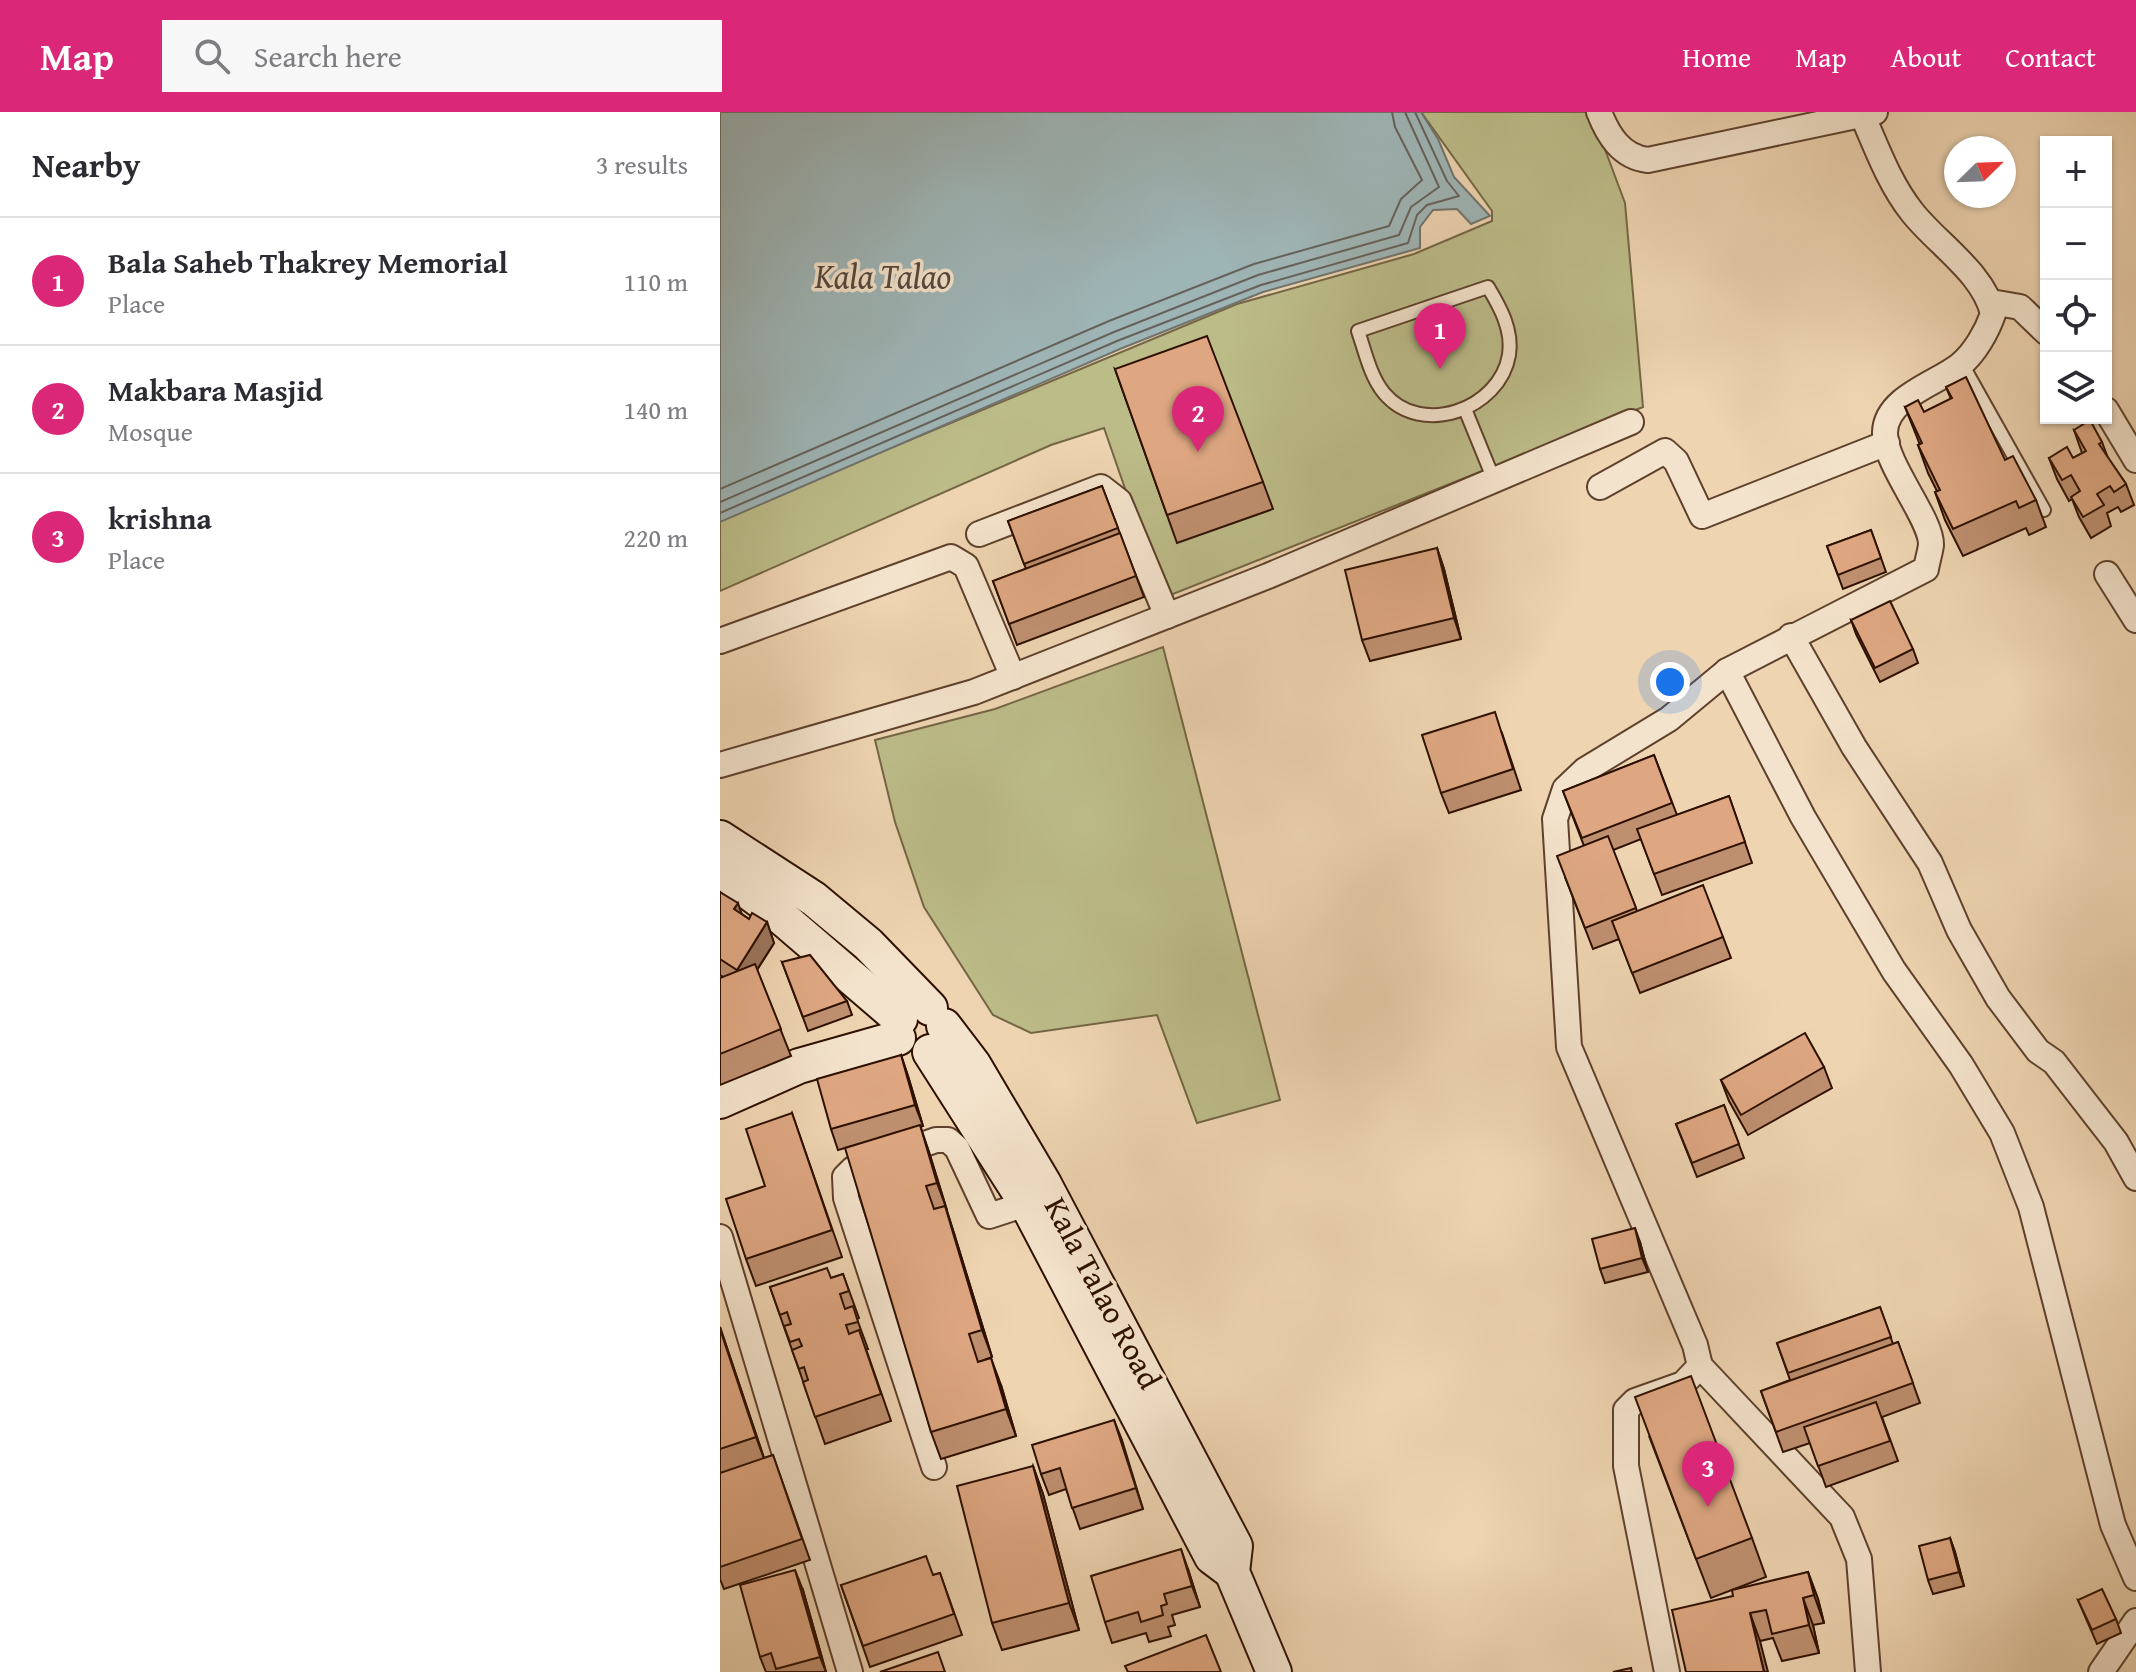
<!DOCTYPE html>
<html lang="en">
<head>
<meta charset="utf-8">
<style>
	:root { --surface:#fff; --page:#f7f7f7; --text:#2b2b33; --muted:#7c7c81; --line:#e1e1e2; --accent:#db2777 }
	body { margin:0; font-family:"Gentium Book Plus",serif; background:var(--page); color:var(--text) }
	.controls { position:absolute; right:24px; top:24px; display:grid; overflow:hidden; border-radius:0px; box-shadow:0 2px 6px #0004 }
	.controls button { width:72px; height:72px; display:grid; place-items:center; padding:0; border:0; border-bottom:2px solid var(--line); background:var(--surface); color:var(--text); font:40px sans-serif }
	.compass { position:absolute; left:1224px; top:24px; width:72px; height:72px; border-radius:50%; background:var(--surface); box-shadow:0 2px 6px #0004; rotate:67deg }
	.you { position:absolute; left:950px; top:570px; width:28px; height:28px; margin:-20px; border:6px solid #fff; border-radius:50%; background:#1a73e8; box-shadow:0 0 0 12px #1a73e833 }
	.badge { display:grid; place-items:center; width:52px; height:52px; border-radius:50%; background:var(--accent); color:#fff; font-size:26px; font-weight:700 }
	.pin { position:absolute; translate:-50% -66px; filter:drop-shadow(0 2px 4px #0008) }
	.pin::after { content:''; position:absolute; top:42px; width:28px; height:24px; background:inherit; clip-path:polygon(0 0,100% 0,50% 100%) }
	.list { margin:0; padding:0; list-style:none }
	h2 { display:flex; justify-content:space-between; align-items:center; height:104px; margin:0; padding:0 32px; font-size:34px }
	h2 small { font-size:26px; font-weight:400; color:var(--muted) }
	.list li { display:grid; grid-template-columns:52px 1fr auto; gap:24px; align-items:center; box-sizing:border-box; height:128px; padding:0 32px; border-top:2px solid var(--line) }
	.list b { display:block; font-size:30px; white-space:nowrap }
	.list p { margin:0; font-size:26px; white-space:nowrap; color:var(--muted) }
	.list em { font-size:26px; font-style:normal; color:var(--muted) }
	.icon { flex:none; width:44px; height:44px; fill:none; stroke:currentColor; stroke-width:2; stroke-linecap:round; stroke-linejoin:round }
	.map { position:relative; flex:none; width:1416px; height:1560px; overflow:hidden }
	header { display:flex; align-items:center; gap:48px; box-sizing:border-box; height:112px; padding:0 40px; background:var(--accent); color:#fff }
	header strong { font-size:38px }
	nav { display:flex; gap:44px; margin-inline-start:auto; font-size:28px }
	.search { width:560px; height:72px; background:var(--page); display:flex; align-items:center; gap:20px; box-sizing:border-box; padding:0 28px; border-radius:0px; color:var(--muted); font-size:30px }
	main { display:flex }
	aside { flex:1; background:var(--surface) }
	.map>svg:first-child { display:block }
	.green { fill:#bcbc89; stroke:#756644; stroke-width:2 }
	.water { fill:#9eb5b6; stroke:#71736d; stroke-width:2 }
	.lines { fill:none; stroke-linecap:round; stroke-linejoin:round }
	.shore { stroke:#66625b; stroke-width:2 }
	.lane-casing { stroke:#5e412c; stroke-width:16 }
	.street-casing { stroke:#5e412c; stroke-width:28 }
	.secondary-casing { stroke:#2e1000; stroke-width:38 }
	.lane { stroke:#f4e3cc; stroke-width:12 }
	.street { stroke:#f4e3cc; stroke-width:24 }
	.secondary { stroke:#f4e3cc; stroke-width:34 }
	.wall { fill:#bf9070; stroke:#2e1000; stroke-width:2 }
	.shaded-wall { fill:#9b755b; stroke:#2e1000; stroke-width:2 }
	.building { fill:#dea782; stroke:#2e1000; stroke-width:2 }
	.labels { text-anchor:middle; stroke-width:7; stroke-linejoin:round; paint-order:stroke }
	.street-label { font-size:32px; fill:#2e1000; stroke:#f4e3cc }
	.water-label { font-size:34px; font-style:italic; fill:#554a40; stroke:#f4e3cc }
</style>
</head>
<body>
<header>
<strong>Map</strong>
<div class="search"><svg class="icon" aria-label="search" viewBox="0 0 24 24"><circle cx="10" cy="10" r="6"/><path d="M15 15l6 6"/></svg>Search here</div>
<nav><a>Home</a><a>Map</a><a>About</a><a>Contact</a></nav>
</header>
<main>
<aside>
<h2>Nearby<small>3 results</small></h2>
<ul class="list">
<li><span class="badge">1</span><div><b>Bala Saheb Thakrey Memorial</b><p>Place</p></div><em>110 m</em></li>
<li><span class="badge">2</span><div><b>Makbara Masjid</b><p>Mosque</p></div><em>140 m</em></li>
<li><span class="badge">3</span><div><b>krishna</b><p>Place</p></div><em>220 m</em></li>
</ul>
</aside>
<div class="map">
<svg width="1416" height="1560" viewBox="0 0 1416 1560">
	<rect width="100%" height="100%" fill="#eed4b1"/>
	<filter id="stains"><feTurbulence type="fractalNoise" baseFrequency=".0025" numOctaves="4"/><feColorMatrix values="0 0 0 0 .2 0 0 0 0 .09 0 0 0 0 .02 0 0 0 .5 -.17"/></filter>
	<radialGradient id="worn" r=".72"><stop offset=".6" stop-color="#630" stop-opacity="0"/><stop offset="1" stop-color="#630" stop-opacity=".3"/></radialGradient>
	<g class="green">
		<path d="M701,0H871L905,91L923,295L443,486L384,316L331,333L0,479V407L517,192L694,142L772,109V99Z"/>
		<path d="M443,535L560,988L477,1011L437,903L311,921L273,903L204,795L175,710L155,628L275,597Z"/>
	</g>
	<path class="water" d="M0,0H701L718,27L734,65L770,104L751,112L737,97L713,98L700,115V136L543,180L400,237L0,410Z"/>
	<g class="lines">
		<g class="shore">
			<path d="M0,377L389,209L534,152L669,114L681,87L702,68L675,15L672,0"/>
			<path d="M0,390L394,220L538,163L679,123L691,95L719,75L685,0"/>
			<path d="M0,401L397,229L541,173L688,131L697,103L707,93L739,84L727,69L695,0"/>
		</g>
		<defs>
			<g id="lane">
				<path d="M768,175C780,195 793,218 789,243C780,297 701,326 664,281C650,264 645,239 638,219Z"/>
				<path d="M1242,252L1324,398"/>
				<path d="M745,297L774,368"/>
			</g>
			<g id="street">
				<path d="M879,0C888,23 901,45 928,48L1155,0"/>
				<path d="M1271,190L1300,195L1326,220"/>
				<path d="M1386,298L1416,348"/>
				<path d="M880,375L945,339L956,349L982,404L1167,331"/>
				<path d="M259,422L381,375L399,389L447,504"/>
				<path d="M1387,462L1416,508"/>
				<path d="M1071,524L1134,635L1210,751L1239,818L1278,886L1318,939L1334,950L1396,1030L1416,1066"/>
				<path d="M0,529L231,445L246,454L293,565"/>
				<path d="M1007,559L1083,705L1174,859L1241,953L1282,1021L1311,1095L1393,1413L1416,1466"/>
				<path d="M0,653L254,580L548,464L911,310"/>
				<path d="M0,1125L130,1560"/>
				<path d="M980,1254L1122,1405L1139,1447L1148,1560"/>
				<path d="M214,1355L126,1086L125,1065L133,1057L216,1028H228L237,1036L269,1104L321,1087"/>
				<path d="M947,1560L906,1354V1298L915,1289L963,1272L980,1254L975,1233L849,935L835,707L845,677L865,658L949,607L1007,559L1206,457C1207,450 1210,441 1211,433C1212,407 1164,352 1165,320C1166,285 1218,271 1240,253C1255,241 1267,219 1273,202C1264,161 1217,132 1192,100C1169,71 1156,34 1141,0"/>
				<path d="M1381,1560L1416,1509"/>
			</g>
			<g id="secondary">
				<path d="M0,726L94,787L148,832L210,896"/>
				<path d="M0,759L53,798L180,907"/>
				<path d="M224,914L253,952L324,1072L515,1434L512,1460L554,1560"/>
				<path d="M210,940L307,1092L492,1445L512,1460"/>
				<path d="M0,989L79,954L178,926"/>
			</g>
		</defs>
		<use href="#lane" class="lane-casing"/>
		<use href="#street" class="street-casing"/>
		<use href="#secondary" class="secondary-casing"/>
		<use href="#lane" class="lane"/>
		<use href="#street" class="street"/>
		<use href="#secondary" class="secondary"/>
	</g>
	<g class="wall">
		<path d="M395,257L543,370L553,397L457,431Z"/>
		<path d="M1226,275L1316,388L1326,415L1309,423L1306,416L1243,444L1225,408L1215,380L1217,379L1208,361L1198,333H1200L1185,295L1204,300L1231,287Z"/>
		<path d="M1354,318L1382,330L1388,346L1406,372L1414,393L1401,400L1398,395L1387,401L1391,414L1371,426L1359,405L1352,387L1349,389L1337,367L1329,346H1353L1362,341Z"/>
		<path d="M382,374L424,485L297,533L273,469L306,457L288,409Z"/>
		<path d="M1151,418L1166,460L1123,477L1107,434Z"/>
		<path d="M717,436L724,457L741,527L650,549L642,528Z"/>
		<path d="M1131,508L1193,537L1198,551L1160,570L1136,522Z"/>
		<path d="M782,621L801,678L729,701L721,681Z"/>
		<path d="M934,643L957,703L1009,684L1032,751L942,783L921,727L893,738L917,799L1003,825L1011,846L920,881L899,827L873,837L845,765L864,734L843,679Z"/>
		<path d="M0,780L22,802L29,807L47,810L54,831L37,858L71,944L0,973V866L3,865L0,863Z"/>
		<path d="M62,850L127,889L132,903L88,919Z"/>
		<path d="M181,943L188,964L203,1014L200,1015L209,1040L272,1245L259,1250L281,1273L296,1324L221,1347L211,1320L132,1034L118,1038L111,1017Z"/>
		<path d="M1104,955L1112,976L1028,1023L1009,989L1001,968Z"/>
		<path d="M1004,993L1024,1046L977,1065L956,1012Z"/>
		<path d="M72,1001L122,1145L36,1174L26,1147L45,1074Z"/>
		<path d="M920,1130L928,1160L885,1171L880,1157Z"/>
		<path d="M123,1162L139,1206L137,1207L148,1237H146L171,1309L105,1332L50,1175L111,1166Z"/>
		<path d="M1160,1195L1173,1232L1178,1230L1200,1291L1162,1305L1178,1349L1106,1375L1090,1331L1063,1340L1041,1279L1070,1268L1057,1231Z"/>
		<path d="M0,1215L44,1346L53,1343L90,1448L4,1477L0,1467Z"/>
		<path d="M394,1308L423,1397L360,1417L346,1377L329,1383L321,1362Z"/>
		<path d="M929,1324L1032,1426L1046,1465L991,1486Z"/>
		<path d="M313,1354L323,1382L359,1518L282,1538L272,1511Z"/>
		<path d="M1230,1426L1235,1440L1244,1474L1213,1482L1208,1468Z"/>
		<path d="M468,1457L480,1495L452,1503L455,1513L448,1515L451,1524L429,1530L426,1521L392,1531L385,1510Z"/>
		<path d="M1088,1460L1098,1487L1104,1511L1093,1513L1099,1541L1062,1549L1053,1526L1040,1529L1013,1484Z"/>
		<path d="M220,1461L242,1523L150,1555L121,1473L213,1463Z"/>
		<path d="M83,1478L106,1560H46L40,1545Z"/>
		<path d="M1358,1488L1396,1507L1401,1521L1377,1532Z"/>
	</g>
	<g class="shaded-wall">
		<path d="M717,436L724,457L741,527L734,506Z"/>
		<path d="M18,791L25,812L14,797Z"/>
		<path d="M47,810L54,831L24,878L17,858Z"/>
		<path d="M181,943L188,964L203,1014L195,993Z"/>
		<path d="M200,1013L209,1040L227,1098L217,1071Z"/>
		<path d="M225,1094L234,1121L272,1245L262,1218Z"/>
		<path d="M915,1116L920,1130L928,1160L922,1146Z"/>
		<path d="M0,1215L46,1352L36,1325Z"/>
		<path d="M271,1246L281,1273L296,1324L286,1297Z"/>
		<path d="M394,1308L402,1328L423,1397L416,1376Z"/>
		<path d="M313,1354L323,1382L359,1518L349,1491Z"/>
		<path d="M1230,1426L1235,1440L1244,1474L1239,1460Z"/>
		<path d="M461,1437L468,1457L480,1495L472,1474Z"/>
		<path d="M75,1458L83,1478L106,1560L100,1545Z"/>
		<path d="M1088,1460L1098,1487L1104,1511L1094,1483Z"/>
		<path d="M1083,1486L1093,1513L1099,1541L1089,1513Z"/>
		<path d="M1030,1501L1040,1529L1048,1560H1044Z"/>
	</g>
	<g class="building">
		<path d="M487,224L543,370L447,403L395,257Z"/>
		<path d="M1246,265L1285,348L1293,344L1316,388L1299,396L1296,389L1233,417L1215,380L1220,378L1198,333L1202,331L1185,295L1198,288L1204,300L1232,286L1226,275Z"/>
		<path d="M1370,308L1382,330L1379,332L1406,372L1394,380L1390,374L1377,382L1384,393L1363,405L1351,385L1360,379L1351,363L1342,368L1329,346L1347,335L1353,346L1366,339L1354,318Z"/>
		<path d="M382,374L398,416L304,452L288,409Z"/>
		<path d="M1151,418L1161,446L1118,463L1107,434Z"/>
		<path d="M400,421L416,464L289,512L273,469Z"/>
		<path d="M717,436L734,506L642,528L625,458Z"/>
		<path d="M1170,489L1193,537L1155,556L1131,508Z"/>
		<path d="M775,600L793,657L721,681L702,623Z"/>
		<path d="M934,643L952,691L862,726L843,679Z"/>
		<path d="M1009,684L1025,730L934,762L917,717Z"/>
		<path d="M888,724L916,796L865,816L837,744Z"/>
		<path d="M983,773L1003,825L912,861L892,809Z"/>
		<path d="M0,780L18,791L14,797L29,807L32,801L47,810L17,858L0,847Z"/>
		<path d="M90,843L127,889L83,905L62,850Z"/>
		<path d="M35,852L61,917L0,942V866Z"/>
		<path d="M1085,921L1104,955L1021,1003L1001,968Z"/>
		<path d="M181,943L195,993L111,1017L97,967Z"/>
		<path d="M1004,993L1019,1032L972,1051L956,1012Z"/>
		<path d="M72,1001L112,1118L26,1147L6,1087L45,1074L26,1017Z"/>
		<path d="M200,1013L217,1071L206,1074L214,1097L225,1094L262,1218L249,1222L258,1250L271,1246L286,1297L211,1320L125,1036Z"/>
		<path d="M915,1116L922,1146L880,1157L872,1127Z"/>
		<path d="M107,1156L111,1166L123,1162L129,1179L120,1182L125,1197L133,1194L138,1210L126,1213L129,1222L139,1218L161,1282L95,1305L83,1270L88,1268L84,1255L79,1257L72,1238L82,1234L79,1227L70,1230L64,1214L71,1212L67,1200L60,1203L50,1175Z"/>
		<path d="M1160,1195L1171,1225L1068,1261L1057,1231Z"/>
		<path d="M0,1217L36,1325L0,1337Z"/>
		<path d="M1178,1230L1193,1271L1056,1320L1041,1279Z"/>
		<path d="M971,1264L1032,1426L976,1447L915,1285Z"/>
		<path d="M1156,1290L1170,1329L1098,1354L1084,1315Z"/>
		<path d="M394,1308L416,1376L352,1396L340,1356L321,1362L312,1333Z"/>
		<path d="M53,1343L82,1427L0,1455V1361Z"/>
		<path d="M313,1354L349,1491L272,1511L237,1374Z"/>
		<path d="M1230,1426L1239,1460L1208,1468L1199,1434Z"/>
		<path d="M461,1437L472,1474L444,1482L447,1492L441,1494L443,1503L421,1510L418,1500L385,1510L371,1464Z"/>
		<path d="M206,1444L213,1463L220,1461L234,1502L143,1534L121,1473Z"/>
		<path d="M75,1458L100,1545L56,1557L51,1541L40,1545L20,1473Z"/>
		<path d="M1088,1460L1094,1483L1083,1486L1089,1513L1052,1522L1046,1498L1030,1501L1044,1560H966L952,1498L1013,1484L1012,1478Z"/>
		<path d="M1382,1477L1396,1507L1372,1518L1358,1488Z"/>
		<path d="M486,1523L501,1560H408L405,1554Z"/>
		<path d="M218,1540L225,1560H160Z"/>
		<path d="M911,1556L912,1560H893Z"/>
	</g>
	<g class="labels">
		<g class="street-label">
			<text transform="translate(383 1181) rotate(62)" y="11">Kala Talao Road</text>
		</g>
		<g class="water-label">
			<text x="163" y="176">Kala Talao</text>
		</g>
	</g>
	<rect width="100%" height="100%" filter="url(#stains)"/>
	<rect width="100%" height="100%" fill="url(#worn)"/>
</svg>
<div class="controls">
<button>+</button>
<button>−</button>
<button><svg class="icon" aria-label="locate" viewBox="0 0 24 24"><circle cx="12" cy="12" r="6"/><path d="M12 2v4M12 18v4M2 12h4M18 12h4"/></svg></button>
<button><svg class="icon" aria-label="layers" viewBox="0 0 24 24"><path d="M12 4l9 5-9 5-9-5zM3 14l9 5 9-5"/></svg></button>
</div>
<svg class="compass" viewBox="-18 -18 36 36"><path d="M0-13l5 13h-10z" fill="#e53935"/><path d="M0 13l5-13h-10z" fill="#7c7c81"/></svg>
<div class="you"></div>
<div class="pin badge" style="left:720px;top:257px">1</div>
<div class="pin badge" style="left:478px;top:340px">2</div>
<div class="pin badge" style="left:988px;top:1395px">3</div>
</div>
</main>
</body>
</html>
